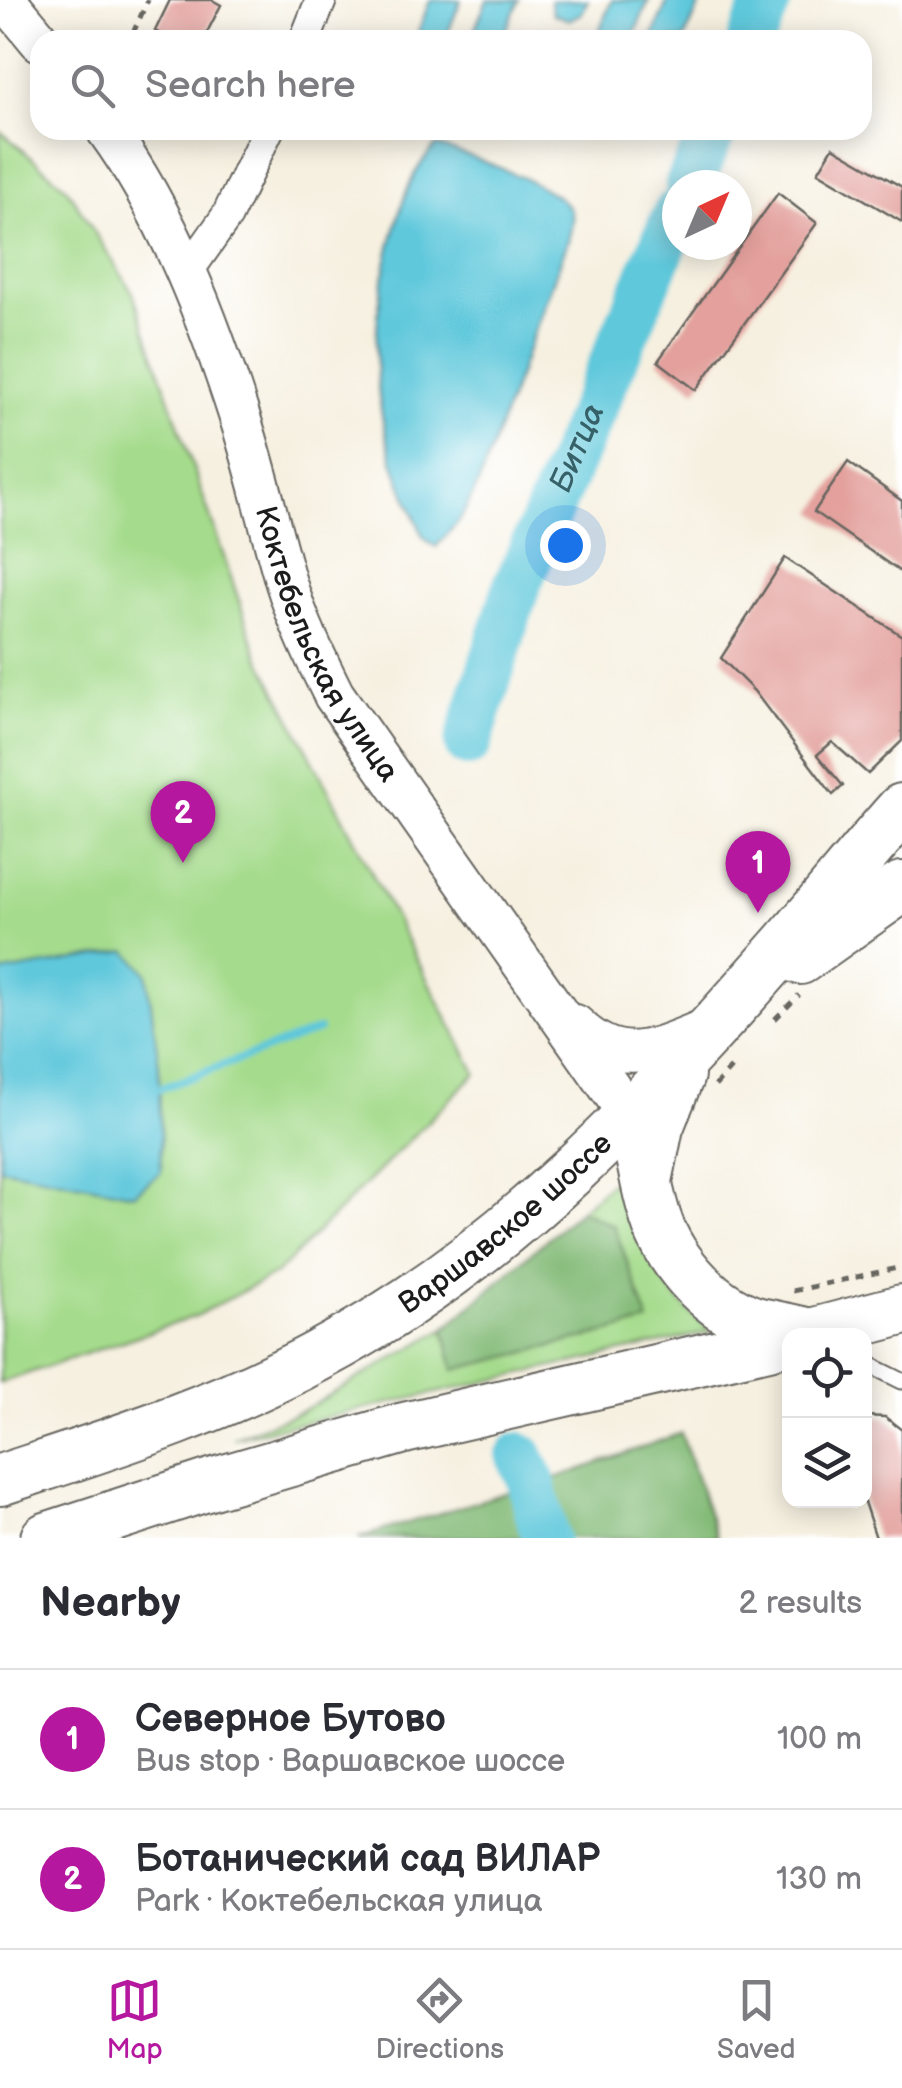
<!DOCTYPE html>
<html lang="en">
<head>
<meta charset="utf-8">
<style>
	:root { --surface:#fff; --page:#f2f2f3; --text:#2b2b33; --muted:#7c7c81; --line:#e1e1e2; --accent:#b5179e }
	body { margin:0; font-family:"Balsamiq Sans",sans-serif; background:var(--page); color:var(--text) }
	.controls { position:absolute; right:30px; bottom:30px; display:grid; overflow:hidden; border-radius:20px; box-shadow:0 5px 25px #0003 }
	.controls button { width:90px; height:90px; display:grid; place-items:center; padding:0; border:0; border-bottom:2px solid var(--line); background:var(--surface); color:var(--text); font:50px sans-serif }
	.compass { position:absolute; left:662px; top:170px; width:90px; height:90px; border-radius:50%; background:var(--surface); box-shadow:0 5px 25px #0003; rotate:44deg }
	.you { position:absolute; left:565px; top:545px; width:35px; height:35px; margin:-25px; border:8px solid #fff; border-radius:50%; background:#1a73e8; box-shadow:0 0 0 15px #1a73e833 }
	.badge { display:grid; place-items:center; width:65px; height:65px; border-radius:50%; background:var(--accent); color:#fff; font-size:32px; font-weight:700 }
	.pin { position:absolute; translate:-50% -82px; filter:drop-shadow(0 2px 5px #0008) }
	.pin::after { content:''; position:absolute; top:52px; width:35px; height:30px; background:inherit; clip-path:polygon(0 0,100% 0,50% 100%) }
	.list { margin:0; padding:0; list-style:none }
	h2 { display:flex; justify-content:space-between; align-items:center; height:130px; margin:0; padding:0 40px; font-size:42px }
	h2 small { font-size:32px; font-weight:400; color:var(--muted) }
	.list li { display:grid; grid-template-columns:65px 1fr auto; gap:30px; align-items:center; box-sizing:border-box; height:140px; padding:0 40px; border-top:2px solid var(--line) }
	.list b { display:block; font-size:38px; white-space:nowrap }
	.list p { margin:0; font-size:32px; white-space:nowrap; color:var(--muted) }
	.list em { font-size:32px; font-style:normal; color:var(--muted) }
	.icon { flex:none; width:55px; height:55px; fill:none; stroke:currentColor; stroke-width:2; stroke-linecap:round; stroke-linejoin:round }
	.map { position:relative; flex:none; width:902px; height:1538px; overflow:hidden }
	.search { position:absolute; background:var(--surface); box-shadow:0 5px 25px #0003; left:30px; right:30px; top:30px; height:110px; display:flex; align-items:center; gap:25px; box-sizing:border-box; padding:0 35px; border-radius:30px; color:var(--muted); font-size:38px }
	.sheet { height:410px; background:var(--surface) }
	nav { display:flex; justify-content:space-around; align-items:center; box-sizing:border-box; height:140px; border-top:2px solid var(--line); background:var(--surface); font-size:28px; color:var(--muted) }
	nav a { display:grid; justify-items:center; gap:5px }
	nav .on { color:var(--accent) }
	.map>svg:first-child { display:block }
	.green { fill:#a5db8c; stroke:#607c54; stroke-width:2.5 }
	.forest { fill:#84bb78; stroke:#506c4a; stroke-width:2.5 }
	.water { fill:#5fc8db; stroke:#3e727c; stroke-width:2.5 }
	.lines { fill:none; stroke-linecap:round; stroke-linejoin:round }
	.stream { stroke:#5fc8db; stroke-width:8 }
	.river { stroke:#5fc8db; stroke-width:48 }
	.building { fill:#e3a09c }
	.service-casing { stroke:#686661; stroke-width:19 }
	.minor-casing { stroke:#686661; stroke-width:34 }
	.tertiary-casing { stroke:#686661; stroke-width:44 }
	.primary-casing { stroke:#686661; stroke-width:54 }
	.path { stroke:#686661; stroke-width:5; stroke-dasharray:8 8; stroke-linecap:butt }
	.service { stroke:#fff; stroke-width:15 }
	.minor { stroke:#fff; stroke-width:30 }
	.tertiary { stroke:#fff; stroke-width:40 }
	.primary { stroke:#fff; stroke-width:50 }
	.labels { text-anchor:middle; stroke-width:8; stroke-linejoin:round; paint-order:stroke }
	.street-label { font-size:30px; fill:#1c1c1c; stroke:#fff }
	.water-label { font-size:32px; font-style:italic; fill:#376168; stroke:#fff }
</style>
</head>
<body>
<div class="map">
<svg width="902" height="1538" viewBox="0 0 902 1538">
	<rect width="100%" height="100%" fill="#fff"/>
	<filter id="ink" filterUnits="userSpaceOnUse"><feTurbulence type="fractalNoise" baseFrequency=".01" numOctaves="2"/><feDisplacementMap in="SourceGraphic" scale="20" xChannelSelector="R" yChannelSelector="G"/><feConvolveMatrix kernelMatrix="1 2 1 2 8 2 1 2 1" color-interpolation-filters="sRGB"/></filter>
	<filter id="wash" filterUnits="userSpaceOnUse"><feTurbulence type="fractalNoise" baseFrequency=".0048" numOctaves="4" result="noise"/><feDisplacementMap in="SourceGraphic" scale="40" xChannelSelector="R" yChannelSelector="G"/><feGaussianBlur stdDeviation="2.25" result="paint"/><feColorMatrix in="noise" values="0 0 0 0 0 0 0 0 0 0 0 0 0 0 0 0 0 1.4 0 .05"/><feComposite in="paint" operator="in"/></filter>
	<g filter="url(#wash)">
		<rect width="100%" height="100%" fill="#f6f0e0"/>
		<g class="green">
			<path d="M0,131L66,187L133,293L257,653L476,1073L277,1273L196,1316L0,1383Z"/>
			<path d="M620,1175C641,1249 652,1279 711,1332L233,1438L302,1411L444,1329L454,1369L614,1226L580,1210Z"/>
		</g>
		<g class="forest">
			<path d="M580,1210L614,1226L649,1322L454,1370L444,1329Z"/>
			<path d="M681,1433L717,1538H358L574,1472Z"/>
		</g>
		<g class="water">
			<path d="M430,0H461L445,40H415Z"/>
			<path d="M487,0H519L502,40H470Z"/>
			<path d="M588,0L582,13L569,20L553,14L550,1Z"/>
			<path d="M612,0H649L632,40H595Z"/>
			<path d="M668,0H702L684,40H651Z"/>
			<path d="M436,146C463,153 559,186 570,210C575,219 570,231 568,241L478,485L461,518L436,547L424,538C411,507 396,476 388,443C369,373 375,298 395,228C403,198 413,168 436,146Z"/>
			<path d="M127,951L147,973L159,1065L161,1172L134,1194L0,1168V973Z"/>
		</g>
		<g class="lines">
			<path class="stream" d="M149,1088L159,1089L319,1030"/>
			<g class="river">
				<path d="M751,40L768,0"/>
				<path d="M689,185L713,130"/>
				<path id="s1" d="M468,743L517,585L677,213"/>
				<path d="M520,1456L530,1477L545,1538"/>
			</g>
		</g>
		<g id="blocks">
			<g class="building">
				<path d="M170,0H212L221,5L203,40H172L155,31Z"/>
				<path d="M833,147L902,187V222L818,172Z"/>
				<path d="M778,193L817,223L696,390L658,361Z"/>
				<path d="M848,462L902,501V573L814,512Z"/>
				<path d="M785,558L902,636V741L868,774L832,742L817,755L843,786L833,795L754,691L721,658Z"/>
				<path d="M864,1416L885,1417L902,1430V1538H876L864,1502Z"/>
			</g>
		</g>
	</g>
	<g filter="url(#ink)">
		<use href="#blocks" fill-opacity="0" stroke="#686661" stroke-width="2.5"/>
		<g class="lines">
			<defs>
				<path id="service" d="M864,1362L902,1381"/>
				<g id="minor">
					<path d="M305,40L321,0"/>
					<path d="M186,274L227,216L268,130"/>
				</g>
				<g id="tertiary">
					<path d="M6,0L40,41"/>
					<path id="s2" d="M107,130C169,215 209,321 241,421C258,474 270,529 286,583C298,622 316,659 334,695L629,1115"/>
					<path d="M575,1025C621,1071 657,1048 709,1028"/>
				</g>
				<g id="primary">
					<path d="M800,959L902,887"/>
					<path d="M639,1149C644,1169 647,1189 653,1209C665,1256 706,1304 752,1321C769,1326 788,1328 805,1333"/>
					<path d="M647,1181L658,1127L679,1075"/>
					<path d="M803,1336L902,1310"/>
					<path id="s3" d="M0,1480C109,1444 216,1411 318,1356C506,1257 650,1100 789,942C827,899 863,852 902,809"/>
					<path d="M46,1538L215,1483L404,1428L790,1339"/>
				</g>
			</defs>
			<use href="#service" class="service-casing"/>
			<use href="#minor" class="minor-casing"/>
			<use href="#tertiary" class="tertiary-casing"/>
			<use href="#primary" class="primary-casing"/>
			<g class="path">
				<path d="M147,40L133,33L148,0"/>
				<path d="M775,1019L799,995"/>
				<path d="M715,1086L731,1068"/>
				<path d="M793,1291L902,1267"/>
			</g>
			<use href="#service" class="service"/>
			<use href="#minor" class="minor"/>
			<use href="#tertiary" class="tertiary"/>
			<use href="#primary" class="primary"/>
		</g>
	</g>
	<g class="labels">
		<g class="street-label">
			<text dy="10" stroke="none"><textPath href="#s2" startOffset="562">Коктебельская улица</textPath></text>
			<text dy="10" stroke="none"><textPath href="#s3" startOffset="572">Варшавское шоссе</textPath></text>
		</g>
		<g class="water-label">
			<text dy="11" stroke="none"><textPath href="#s1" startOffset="315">Битца</textPath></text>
		</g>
	</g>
</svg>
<div class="controls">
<button><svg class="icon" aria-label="locate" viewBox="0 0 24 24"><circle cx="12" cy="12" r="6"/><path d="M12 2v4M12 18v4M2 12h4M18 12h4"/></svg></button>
<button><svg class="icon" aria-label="layers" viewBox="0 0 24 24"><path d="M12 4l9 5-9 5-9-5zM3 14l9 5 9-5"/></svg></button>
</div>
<svg class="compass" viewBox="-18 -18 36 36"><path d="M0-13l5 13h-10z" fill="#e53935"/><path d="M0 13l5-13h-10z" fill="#7c7c81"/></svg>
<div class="you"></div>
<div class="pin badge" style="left:758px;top:913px">1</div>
<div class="pin badge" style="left:183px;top:863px">2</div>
<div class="search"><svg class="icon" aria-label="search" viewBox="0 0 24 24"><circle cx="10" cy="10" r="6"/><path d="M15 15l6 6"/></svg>Search here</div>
</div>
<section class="sheet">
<h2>Nearby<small>2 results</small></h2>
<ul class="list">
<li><span class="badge">1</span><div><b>Северное Бутово</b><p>Bus stop · Варшавское шоссе</p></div><em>100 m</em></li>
<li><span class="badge">2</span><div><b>Ботанический сад ВИЛАР</b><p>Park · Коктебельская улица</p></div><em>130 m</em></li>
</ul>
</section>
<nav>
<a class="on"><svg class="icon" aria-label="map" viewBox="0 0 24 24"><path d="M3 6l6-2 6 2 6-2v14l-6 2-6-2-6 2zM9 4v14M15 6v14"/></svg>Map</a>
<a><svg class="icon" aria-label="directions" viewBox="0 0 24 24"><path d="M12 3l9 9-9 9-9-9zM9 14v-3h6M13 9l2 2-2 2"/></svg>Directions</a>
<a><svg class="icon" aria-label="saved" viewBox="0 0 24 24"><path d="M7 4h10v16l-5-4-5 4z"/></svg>Saved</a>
</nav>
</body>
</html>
